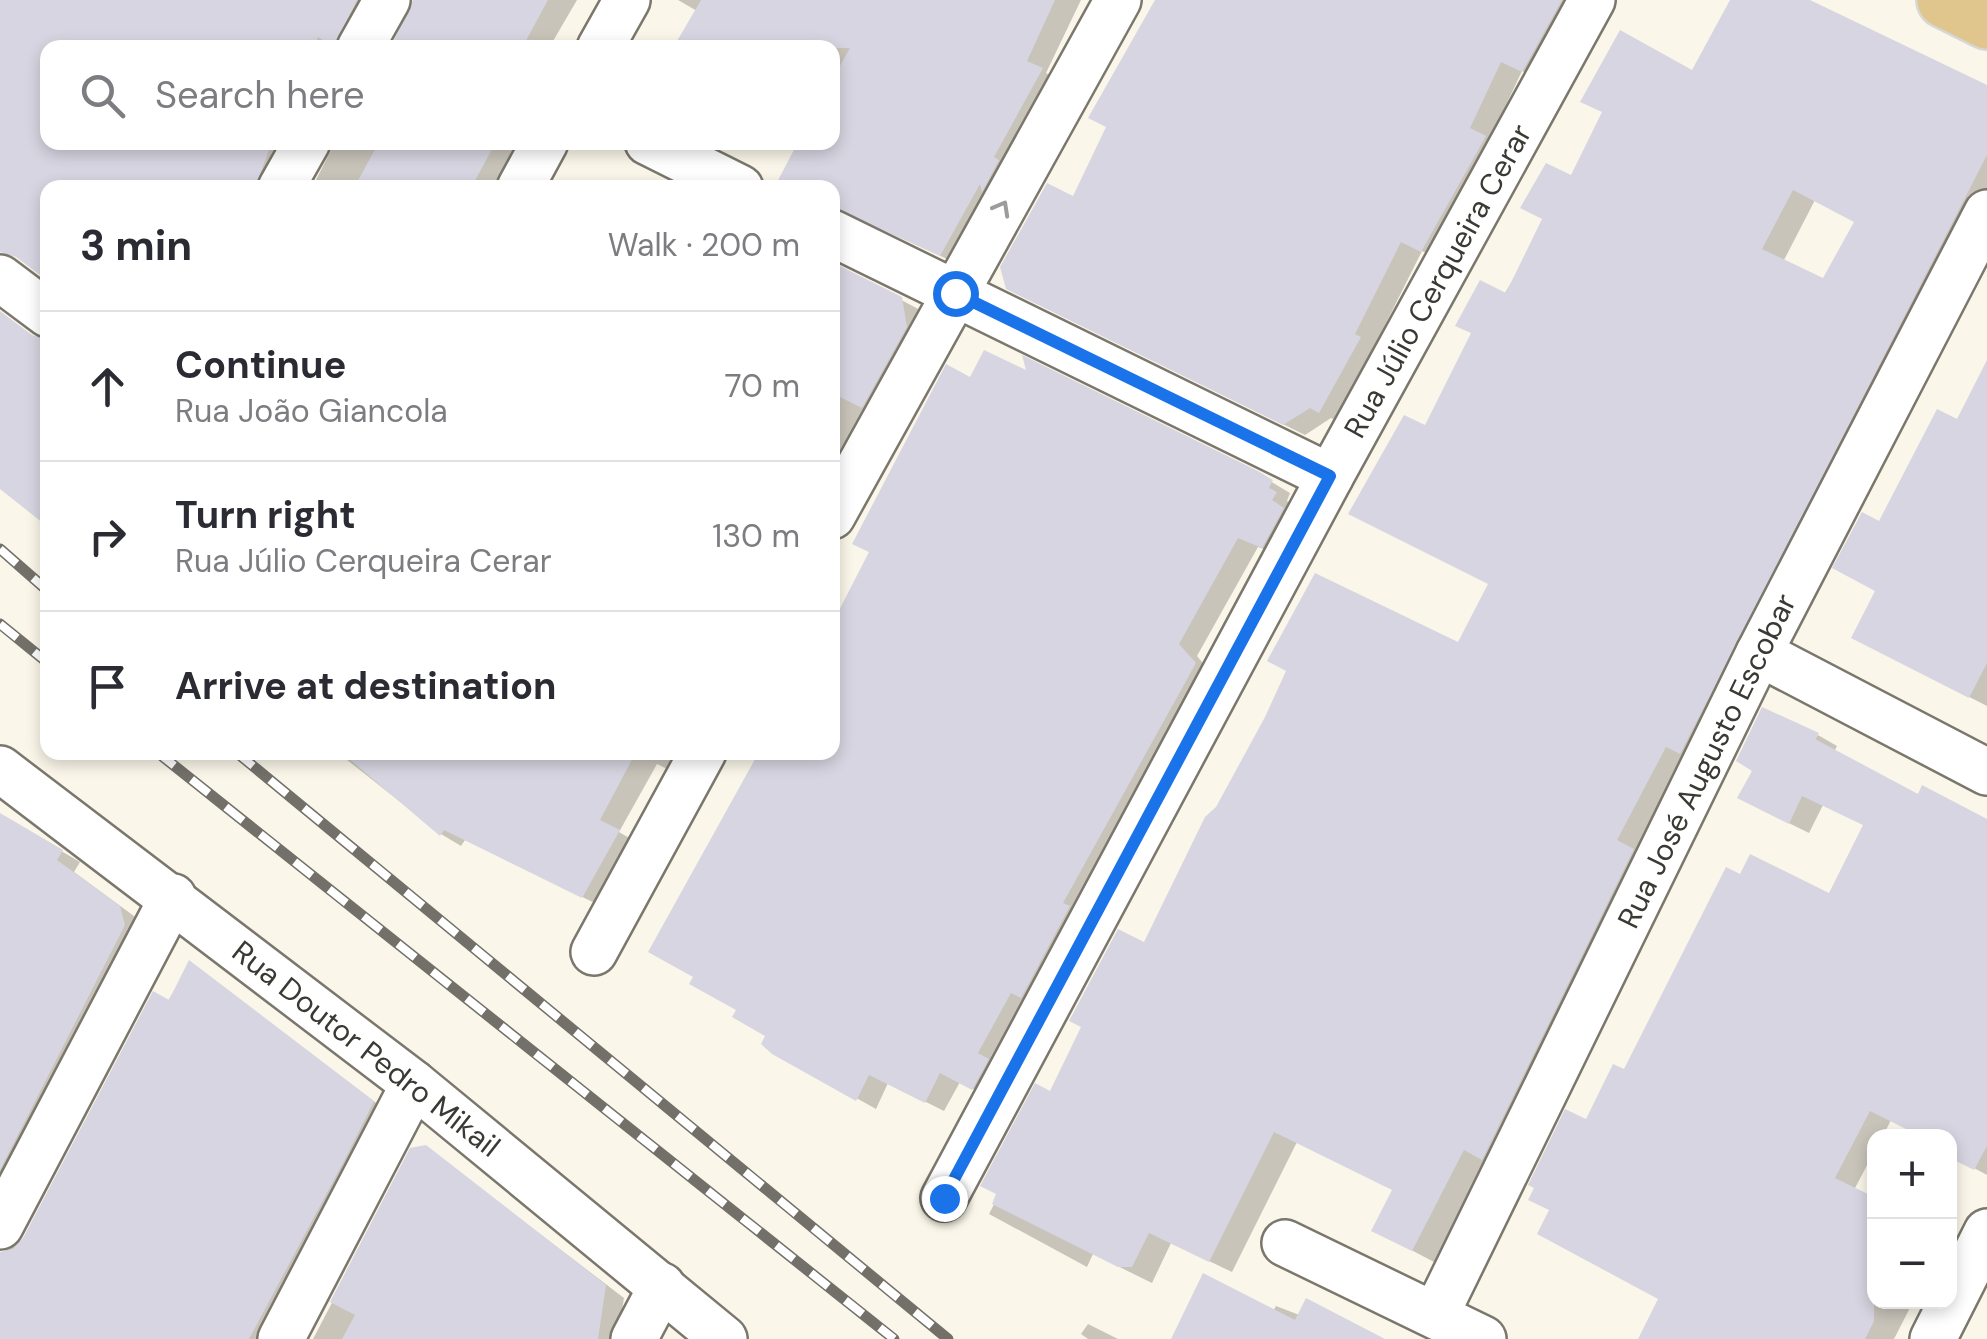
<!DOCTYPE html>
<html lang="en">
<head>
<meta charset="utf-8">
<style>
	:root { --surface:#fff; --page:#f7f7f7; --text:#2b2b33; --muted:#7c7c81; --line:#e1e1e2 }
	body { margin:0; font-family:"DM Sans",sans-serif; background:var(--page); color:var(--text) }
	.controls { position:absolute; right:30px; bottom:30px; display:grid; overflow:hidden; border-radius:20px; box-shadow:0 5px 15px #0003 }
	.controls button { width:90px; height:90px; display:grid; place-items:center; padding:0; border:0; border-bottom:2px solid var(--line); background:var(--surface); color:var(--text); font:50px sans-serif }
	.stop { position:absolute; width:30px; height:30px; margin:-22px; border:8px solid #1a73e8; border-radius:50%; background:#fff }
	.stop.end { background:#1a73e8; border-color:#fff; box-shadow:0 2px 10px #0008 }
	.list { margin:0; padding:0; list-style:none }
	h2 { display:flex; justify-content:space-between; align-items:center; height:130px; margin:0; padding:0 40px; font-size:42px }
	h2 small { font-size:32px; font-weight:400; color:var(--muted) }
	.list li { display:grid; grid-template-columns:65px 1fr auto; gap:30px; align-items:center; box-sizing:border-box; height:150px; padding:0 40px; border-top:2px solid var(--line) }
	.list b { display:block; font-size:38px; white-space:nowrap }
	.list p { margin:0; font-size:32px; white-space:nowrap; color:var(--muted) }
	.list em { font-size:32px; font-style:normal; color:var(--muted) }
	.icon { flex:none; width:55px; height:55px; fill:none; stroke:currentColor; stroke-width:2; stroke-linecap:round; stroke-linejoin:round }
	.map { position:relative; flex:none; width:1987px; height:1339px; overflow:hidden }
	.search { position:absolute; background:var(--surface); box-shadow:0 5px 15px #0003; left:40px; top:40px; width:800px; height:110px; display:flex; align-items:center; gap:25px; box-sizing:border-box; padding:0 35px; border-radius:20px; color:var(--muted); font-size:38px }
	.panel { position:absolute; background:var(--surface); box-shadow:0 5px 15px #0003; left:40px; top:180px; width:800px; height:580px; border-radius:20px }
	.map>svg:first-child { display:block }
	.shadow { fill:#0003; fill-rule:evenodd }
	.building { fill:#d7d5e1; fill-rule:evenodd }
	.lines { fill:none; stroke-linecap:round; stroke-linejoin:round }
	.minor-casing { stroke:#7b776c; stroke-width:50 }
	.primary-casing { stroke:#d8d7d6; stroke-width:60 }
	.minor { stroke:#fff; stroke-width:45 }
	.primary { stroke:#e0c58c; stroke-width:55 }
	.rail-casing { stroke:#727069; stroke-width:11 }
	.rail { stroke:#fff; stroke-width:8; stroke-dasharray:22; stroke-linecap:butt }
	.oneway { stroke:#9c9c9a }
	.route { stroke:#1a73e8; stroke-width:12 }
	.labels { text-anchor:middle; stroke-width:9; stroke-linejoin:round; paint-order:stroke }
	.street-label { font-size:30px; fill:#3a3934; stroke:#fff }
</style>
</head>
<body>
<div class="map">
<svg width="1987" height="1339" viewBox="0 0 1987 1339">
	<rect width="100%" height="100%" fill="#faf6e9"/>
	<g class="shadow">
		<path d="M11,0H383L359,48H48V142H306L277,188H48L0,226V14Z"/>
		<path d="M416,0H577L549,48H392Z"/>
		<path d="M678,0H1081L1046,73L1061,82L961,266L865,219L851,217L832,229V48L697,11Z"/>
		<path d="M1182,0H1590L1543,81L1522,71L1489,141L1504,149L1442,261L1422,251L1374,347L1380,351L1340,422L1331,418L1305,435L1029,299L1074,199Z"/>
		<path d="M1733,0H1800L1987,89V209L1434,1262L1396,1242L1394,1190L1297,1142L1232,1272L1171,1243L1152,1283L1093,1254L1087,1267L989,1214L1051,1094L1145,945L1459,645L1490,584L1426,429L1572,178L1693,73ZM1815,200L1857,222L1824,281L1783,262Z"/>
		<path d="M335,142H522L497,188H312Z"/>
		<path d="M832,263L922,311L832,496Z"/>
		<path d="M1987,378V706L1877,650L1880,524Z"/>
		<path d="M971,380L1257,473L1290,493L1287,501L1294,505L1282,556L1258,547L1197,656L1213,675L992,1099L960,1082L944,1111L888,1083L876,1109L774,1052L768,1035L739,1009Z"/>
		<path d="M1818,735L1837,746L1834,752L1919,797L1987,821V1175L1950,1155V1136H1923L1891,1120L1883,1136H1874V1152L1854,1190L1874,1200V1302H1913L1894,1339H1641L1661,1299L1587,1123L1625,1073L1741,877L1830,897L1866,826L1823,805L1809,833L1760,809Z"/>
		<path d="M337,752H689L677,774L657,764L619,832L638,843L603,907L465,840L461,846L441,834Z"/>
		<path d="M15,824L80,862L74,872L138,919L0,1215V825Z"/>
		<path d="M190,964L391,1114L276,1339H0V1253L25,1241Z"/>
		<path d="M426,1147L624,1298L621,1317L609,1339H313L412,1150Z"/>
		<path d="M1276,1306L1362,1339H1173L1273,1311Z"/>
		<path d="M1088,1324L1118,1339H1088L1081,1334Z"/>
	</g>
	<g class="building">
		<path d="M0,0H357L334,47L318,37L314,48H48V142H272L255,188H48V281L16,257L0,252Z"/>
		<path d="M413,0H548L522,48H390Z"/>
		<path d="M701,0H1055L1027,61L1043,68L994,157L999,160L982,192L980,184L940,256L832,207V188H774L798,142H832V80L850,48H673Z"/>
		<path d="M1155,0H1562L1522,72L1501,62L1470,128L1486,136L1421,252L1401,242L1355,334L1361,337L1319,413L1310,408L1283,425L1006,289L1000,267L1047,183L1073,196L1106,127L1088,118Z"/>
		<path d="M1730,0H1810L1987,85V155L1680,754L1666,747L1617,840L1634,849L1482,1160L1464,1150L1412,1251L1371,1231L1392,1190L1274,1132L1209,1262L1149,1233L1132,1267H1118L992,1204L996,1194L980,1186L1035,1083L1050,1091L1081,1027L1069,1021L1118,929L1144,942L1205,817L1216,807L1265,717L1286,671L1267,661L1315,573L1458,642L1488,584L1348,514L1404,415L1425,425L1471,333L1455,326L1480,280L1506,293L1542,219L1520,208L1546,163L1571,175L1602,112L1580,102L1620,30L1692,70ZM1793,190L1854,222L1823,278L1762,249Z"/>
		<path d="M379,142H496L471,188H354Z"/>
		<path d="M832,262L902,297L907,327L862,408L832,393Z"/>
		<path d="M0,311L32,335L48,340V527L0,489Z"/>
		<path d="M984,350L1026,370L1022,355L1258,471L1273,480L1269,488L1277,492L1272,500L1284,508L1262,548L1238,538L1179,644L1196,663L1063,903L1070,906L1021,998L1011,993L978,1053L989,1059L972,1090L940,1073L925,1103L869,1075L856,1101L772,1054L761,1044L765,1036L732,1017L736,1010L689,984L693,977L648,952L759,752H832V624L869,552L852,544L946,364L970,377Z"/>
		<path d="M1987,360V663L1969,698L1851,638L1875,591L1832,568L1862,512L1879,521L1937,409L1957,419Z"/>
		<path d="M1762,707L1819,733L1815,739L1918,794L1922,785L1987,819V1146L1974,1170L1950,1158V1136H1920L1870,1111L1835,1178L1874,1197V1321L1865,1339H1638L1658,1299L1537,1234L1549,1210L1528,1200L1534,1188L1528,1185L1565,1109L1586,1119L1613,1064L1624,1069L1726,867L1740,874L1750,854L1829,893L1863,825L1802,796L1789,824L1737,798L1752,771L1736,761Z"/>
		<path d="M341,752H636L600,820L620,830L582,898L444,830L440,836Z"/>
		<path d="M0,813L63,850L57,860L120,906L125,925L0,1170Z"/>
		<path d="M189,960L374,1101L344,1161L249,1339H0V1252L13,1249L23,1238L153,991L169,1000Z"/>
		<path d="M426,1145L606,1285L598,1339H342L355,1315L330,1302L410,1148Z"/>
		<path d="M1203,1273L1295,1320L1306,1298L1385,1339H1171Z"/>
	</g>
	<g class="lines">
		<defs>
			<g id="minor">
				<path d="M360,48L387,0"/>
				<path d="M600,48L627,0"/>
				<path d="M648,142L740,188"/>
				<path d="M281,188L307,142"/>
				<path d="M520,188L545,142"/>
				<path d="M832,233L1330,477"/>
				<path d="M0,278L48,314"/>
				<path d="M832,516L1118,0"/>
				<path d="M1759,653L1987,772"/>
				<path d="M0,769L414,1084L724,1339"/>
				<path d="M594,952L703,752"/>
				<path d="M944,1198L1330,477L1592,0"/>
				<path d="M0,1226L173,897"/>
				<path d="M1285,1243L1483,1339"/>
				<path d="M1436,1314L1759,653L1987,213"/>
				<path d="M281,1339L414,1084"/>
				<path d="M634,1339L662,1286"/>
				<path d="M1933,1339L1987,1232"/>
			</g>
			<path id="primary" d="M1945,0L1987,21"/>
		</defs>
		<use href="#minor" class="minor-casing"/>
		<use href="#primary" class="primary-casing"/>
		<use href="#minor" class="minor"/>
		<use href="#primary" class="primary"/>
		<defs>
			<g id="rail">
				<path d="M0,549L48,591"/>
				<path d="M0,624L48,663"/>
				<path d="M157,752L894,1339"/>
				<path d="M236,752L948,1339"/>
			</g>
		</defs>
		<use href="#rail" class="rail-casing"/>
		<use href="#rail" class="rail"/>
	</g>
	<defs><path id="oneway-chevron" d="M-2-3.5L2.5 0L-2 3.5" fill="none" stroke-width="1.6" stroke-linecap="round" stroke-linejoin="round" transform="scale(2.5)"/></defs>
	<use class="oneway" href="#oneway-chevron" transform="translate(1002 208) rotate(-61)"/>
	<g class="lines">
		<path class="route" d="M944,1198L1330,476L955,293"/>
	</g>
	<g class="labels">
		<g class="street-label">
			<text transform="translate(1438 281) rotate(-61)" y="10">Rua Júlio Cerqueira Cerar</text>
			<text transform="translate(1707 761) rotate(-64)" y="10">Rua José Augusto Escobar</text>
			<text transform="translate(366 1049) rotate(38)" y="10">Rua Doutor Pedro Mikail</text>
		</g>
	</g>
</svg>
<div class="controls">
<button>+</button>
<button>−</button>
</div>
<div class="stop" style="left:955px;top:293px"></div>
<div class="stop end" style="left:944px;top:1198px"></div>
<div class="search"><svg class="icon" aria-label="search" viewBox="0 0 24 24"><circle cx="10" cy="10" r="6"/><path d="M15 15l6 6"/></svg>Search here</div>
<section class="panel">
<h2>3 min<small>Walk · 200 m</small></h2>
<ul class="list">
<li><svg class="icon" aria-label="ahead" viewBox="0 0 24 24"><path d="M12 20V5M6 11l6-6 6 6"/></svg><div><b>Continue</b><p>Rua João Giancola</p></div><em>70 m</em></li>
<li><svg class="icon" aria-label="right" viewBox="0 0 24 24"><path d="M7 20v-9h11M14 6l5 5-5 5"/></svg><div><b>Turn right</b><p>Rua Júlio Cerqueira Cerar</p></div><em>130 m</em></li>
<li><svg class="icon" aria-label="arrive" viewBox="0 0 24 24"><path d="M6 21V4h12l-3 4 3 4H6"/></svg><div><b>Arrive at destination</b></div></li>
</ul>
</section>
</div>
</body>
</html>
